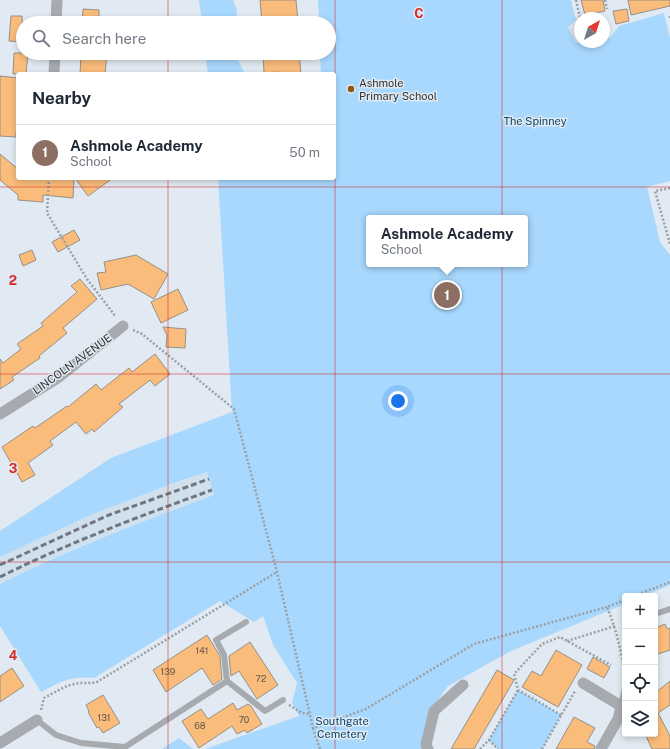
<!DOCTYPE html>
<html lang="en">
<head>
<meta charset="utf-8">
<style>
	:root { --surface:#fff; --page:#f2f2f3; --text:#1f2937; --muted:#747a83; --line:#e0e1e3; --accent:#8e580b }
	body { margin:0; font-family:"Public Sans",sans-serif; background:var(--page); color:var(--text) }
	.controls { position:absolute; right:12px; bottom:12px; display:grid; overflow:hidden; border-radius:4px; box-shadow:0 2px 6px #0003 }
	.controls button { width:36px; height:36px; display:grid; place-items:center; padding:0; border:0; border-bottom:1px solid var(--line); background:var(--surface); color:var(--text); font:20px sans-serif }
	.compass { position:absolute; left:574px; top:12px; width:36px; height:36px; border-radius:50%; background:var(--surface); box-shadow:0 2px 6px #0003; rotate:39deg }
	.you { position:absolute; left:398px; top:401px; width:14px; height:14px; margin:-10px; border:3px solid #fff; border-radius:50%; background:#1a73e8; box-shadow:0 0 0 6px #1a73e833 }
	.badge { display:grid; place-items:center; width:26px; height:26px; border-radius:50%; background:var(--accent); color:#fff; font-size:13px; font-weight:700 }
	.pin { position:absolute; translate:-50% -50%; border:2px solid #fff; box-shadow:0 1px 4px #0006 }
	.popup { position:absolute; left:366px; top:215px; width:162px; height:52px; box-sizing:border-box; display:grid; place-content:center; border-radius:4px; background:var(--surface); filter:drop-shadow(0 1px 3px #0005); font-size:13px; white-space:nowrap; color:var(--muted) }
	.popup b { font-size:15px; color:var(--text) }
	.popup::after { content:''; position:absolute; left:50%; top:100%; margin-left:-8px; border:8px solid transparent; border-top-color:var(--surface) }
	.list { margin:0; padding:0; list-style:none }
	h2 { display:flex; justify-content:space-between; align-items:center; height:52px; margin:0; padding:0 16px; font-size:17px }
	h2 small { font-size:13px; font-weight:400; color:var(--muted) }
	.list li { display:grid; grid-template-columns:26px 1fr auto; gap:12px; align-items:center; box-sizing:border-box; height:56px; padding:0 16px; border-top:1px solid var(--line) }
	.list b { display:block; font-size:15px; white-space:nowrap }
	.list p { margin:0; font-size:13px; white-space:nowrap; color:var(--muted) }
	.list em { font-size:13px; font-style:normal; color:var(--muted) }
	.icon { flex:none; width:22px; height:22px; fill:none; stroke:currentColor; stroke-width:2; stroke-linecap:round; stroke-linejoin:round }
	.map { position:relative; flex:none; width:670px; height:749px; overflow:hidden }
	.search { position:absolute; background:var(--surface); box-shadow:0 2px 6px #0003; left:16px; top:16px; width:320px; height:44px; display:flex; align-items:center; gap:10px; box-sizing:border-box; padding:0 14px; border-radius:22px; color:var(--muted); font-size:15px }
	.panel { position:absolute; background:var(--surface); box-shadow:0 2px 6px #0003; left:16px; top:72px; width:320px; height:108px; border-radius:4px }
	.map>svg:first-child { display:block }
	.built { fill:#d0e0ed }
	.green { fill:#a8d8fd; fill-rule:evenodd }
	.building { fill:#f9bc7b; stroke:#978f87 }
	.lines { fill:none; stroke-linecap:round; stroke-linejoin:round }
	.path { stroke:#99a0a6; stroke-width:2.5; stroke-dasharray:2 2; stroke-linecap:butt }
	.service { stroke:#a7abaf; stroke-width:6 }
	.minor { stroke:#a7abaf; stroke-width:11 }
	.rail { stroke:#71777c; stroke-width:3; stroke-dasharray:6 3; stroke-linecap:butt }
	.grid { fill:none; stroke:#d62828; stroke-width:1; stroke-opacity:0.55 }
	.poi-dot { fill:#8e580b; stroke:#e1eaf2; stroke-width:1.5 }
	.labels { text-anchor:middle; stroke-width:3; stroke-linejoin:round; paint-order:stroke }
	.number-label { font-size:9px; fill:#625547 }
	.poi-label { font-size:11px; fill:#2f3336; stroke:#e1eaf2; text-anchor:start }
	.park-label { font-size:11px; fill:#0c476a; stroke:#e1eaf2 }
	.street-label { font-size:11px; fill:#2f3336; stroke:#e1eaf2 }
	.grid-label { font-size:13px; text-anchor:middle; font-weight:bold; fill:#d62828; stroke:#e1eaf2; stroke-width:3; stroke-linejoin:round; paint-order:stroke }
</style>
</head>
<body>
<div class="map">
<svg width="670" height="749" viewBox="0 0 670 749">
	<rect width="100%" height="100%" fill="#e1eaf2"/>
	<path class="built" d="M207,472L214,495L92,541L54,558L0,584V557L93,514L133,498Z"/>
	<g class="green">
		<path d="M199,0H233L237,10L236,23H202Z"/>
		<path d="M318,0H571L576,20L568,27L576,43L580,42H604V35L610,38L619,26L664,13L670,38V181L647,187L660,242L670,255V585L644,596H625V604L511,651L448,686L429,712L425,749H205L299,716L292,703L297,683L273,645L263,616L254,622L220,601L94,678C70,676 61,682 41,692L0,626V584C69,549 141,522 214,495L207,472L171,484L93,514L0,557V531L111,458L232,412L218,178H334V74H321L320,53H329V23H319ZM369,218H525V264H369Z"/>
		<path d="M205,53H236L238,60L245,74H208Z"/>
		<path d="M518,690L561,715L542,749H498L489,740Z"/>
		<path d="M179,738L193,749H162Z"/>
	</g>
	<g class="building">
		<path d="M260,0H296L298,23H262Z"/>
		<path d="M581,0H603L605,11L585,15Z"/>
		<path d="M628,0H670V6L631,15Z"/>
		<path d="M83,9L99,10V23H82Z"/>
		<path d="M627,9L629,21L616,24L613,11Z"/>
		<path d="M11,16H22L23,42L9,41Z"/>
		<path d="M14,53H28L26,74H13Z"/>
		<path d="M81,53H107L105,74H80Z"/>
		<path d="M263,53H299L301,74H279V72L264,73Z"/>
		<path d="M0,76L18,78V132H16V137L0,136Z"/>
		<path d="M0,154L18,169V178H74L73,198L43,195V202L18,200V195L0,180Z"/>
		<path d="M75,178H113L88,196Z"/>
		<path d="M74,230L80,240L58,252L52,242Z"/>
		<path d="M32,250L36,260L23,266L19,255Z"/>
		<path d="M136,255L168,274L154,299L128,284L101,290L97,273L106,272L104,262Z"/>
		<path d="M80,279L97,299L63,328L67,333L39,356L40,358L12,377L14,380L0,389V359L3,363L21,349L17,344L43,326L41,323L77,292L71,286Z"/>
		<path d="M178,289L188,310L161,323L151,302Z"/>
		<path d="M163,327L186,329L185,348L166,347L167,335Z"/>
		<path d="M155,354L170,374L155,386L150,380L119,404L123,407L94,432L92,429L86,434L76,422L50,441L53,445L28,463L35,475L22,482L2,447L33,426L35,428L67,406L68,407L96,384L101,390L129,368L132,372Z"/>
		<path d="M665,624L667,629L670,628V650L655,655V628Z"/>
		<path d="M207,635L220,656L222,679L213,685L202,668L166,692L153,670Z"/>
		<path d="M250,642L278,685L257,699L239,671L231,676L229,656Z"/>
		<path d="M556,650L582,665L558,707L522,687L532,671L541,676Z"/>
		<path d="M593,657L610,667L604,678L587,669Z"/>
		<path d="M12,668L24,686L0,702V676Z"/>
		<path d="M497,670L514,680L474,749H451Z"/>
		<path d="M670,681V705L658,713L670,736V749H652L645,734H655V693Z"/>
		<path d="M103,695L120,723L103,733L99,727L97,728L88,712L89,711L86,705Z"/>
		<path d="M233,703L237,710L248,704L251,706L262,724L247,733L245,730L237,734L232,726L199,748L182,721L201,709L208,719Z"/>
		<path d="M574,717L595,728L587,742L595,746L594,749H556Z"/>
	</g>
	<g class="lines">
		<g class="path">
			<path d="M576,0L580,17"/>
			<path d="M605,0L607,9"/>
			<path d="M670,16V19"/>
			<path d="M49,178L47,213L87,279L116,317"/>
			<path d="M670,188L655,191L670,244"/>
			<path d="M133,330L142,334L234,409L277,572L313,728L366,709L474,644L607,607"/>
			<path d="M634,596L670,582"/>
			<path d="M625,600L607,607C616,628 621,651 625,674"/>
			<path d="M567,641L615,626"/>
			<path d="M289,705L302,713L310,714"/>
			<path d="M41,710L44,698C54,693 64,686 74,684C82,682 89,684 97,682L277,572"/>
			<path d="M561,715L518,690L514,674L542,644L560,637L611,665"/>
			<path d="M313,728L320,749"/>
			<path d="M489,740L498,749"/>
			<path d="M480,749L489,740L518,690"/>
			<path d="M542,749L575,691"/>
		</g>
		<g class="service">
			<path d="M655,614L670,609"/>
			<path d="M227,681L265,711L283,700"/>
			<path d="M621,706L625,688"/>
			<path d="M37,720L56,735L81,743L125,747L227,681L224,655L216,640L246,622"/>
		</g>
		<g class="minor">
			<path d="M56,23L57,0"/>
			<path d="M54,74L55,53"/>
			<path d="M0,414L59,377L123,326"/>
			<path d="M583,683L621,706L618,719L601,749"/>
			<path d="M0,743L37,720"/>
			<path d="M428,749L426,745L434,711L463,685"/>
		</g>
		<g class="rail">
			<path d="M0,565L109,515L209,479"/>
			<path d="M0,577C68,543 140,516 212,490"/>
		</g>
	</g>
	<path class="grid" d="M168,0V23M335,0V749M502,0V749M168,53V74M168,178V749M0,187H670M0,374H670M0,562H670"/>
	<circle class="poi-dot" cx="351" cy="89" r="4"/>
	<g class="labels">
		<g class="number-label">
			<text x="202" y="654">141</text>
			<text x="168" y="675">139</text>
			<text x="261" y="682">72</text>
			<text x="104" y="721">131</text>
			<text x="244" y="723">70</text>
			<text x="200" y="729">68</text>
		</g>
		<g class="poi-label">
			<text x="359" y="87">Ashmole<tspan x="359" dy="13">Primary School</tspan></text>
		</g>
		<g class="park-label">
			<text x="535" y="125">The Spinney</text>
			<text x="342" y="725">Southgate<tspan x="342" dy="13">Cemetery</tspan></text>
		</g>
		<g class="street-label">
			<text transform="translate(72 364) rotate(-36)" y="4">LINCOLN AVENUE</text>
		</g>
	</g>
	<g class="grid-label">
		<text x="419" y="18">C</text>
		<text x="13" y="285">2</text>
		<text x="13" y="473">3</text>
		<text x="13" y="660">4</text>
	</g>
</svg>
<div class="controls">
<button>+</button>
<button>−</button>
<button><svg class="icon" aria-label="locate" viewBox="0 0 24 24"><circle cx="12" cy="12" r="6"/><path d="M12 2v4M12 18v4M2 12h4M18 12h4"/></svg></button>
<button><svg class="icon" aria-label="layers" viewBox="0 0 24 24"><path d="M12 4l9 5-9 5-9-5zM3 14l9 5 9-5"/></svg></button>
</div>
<svg class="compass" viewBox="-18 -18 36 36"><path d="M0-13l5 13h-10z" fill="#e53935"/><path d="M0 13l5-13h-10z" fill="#747a83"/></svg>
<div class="you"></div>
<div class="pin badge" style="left:447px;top:295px;background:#8d6e63">1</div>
<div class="popup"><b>Ashmole Academy</b>School</div>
<div class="search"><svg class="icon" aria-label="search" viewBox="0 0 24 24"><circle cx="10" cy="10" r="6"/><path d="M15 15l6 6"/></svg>Search here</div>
<section class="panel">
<h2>Nearby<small></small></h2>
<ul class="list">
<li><span class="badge" style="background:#8d6e63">1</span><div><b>Ashmole Academy</b><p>School</p></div><em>50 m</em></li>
</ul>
</section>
</div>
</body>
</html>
